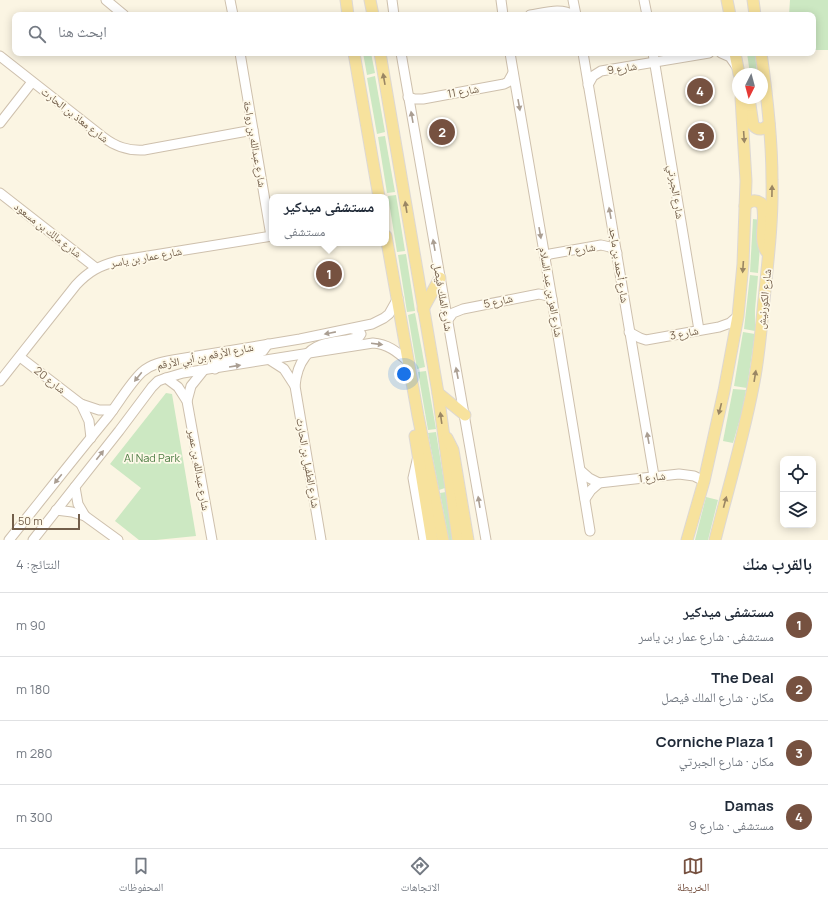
<!DOCTYPE html>
<html lang="ar">
<head>
<meta charset="utf-8">
<style>
	:root { --surface:#fff; --page:#f6f6f7; --text:#1f2937; --muted:#747a83; --line:#e0e1e3; --accent:#765140 }
	body { margin:0; font-family:Manrope,"Noto Naskh Arabic",sans-serif; background:var(--page); color:var(--text); direction:rtl }
	.controls { position:absolute; right:12px; bottom:12px; display:grid; overflow:hidden; border-radius:8px; box-shadow:0 2px 10px #0003 }
	.controls button { width:36px; height:36px; display:grid; place-items:center; padding:0; border:0; border-bottom:1px solid var(--line); background:var(--surface); color:var(--text); font:20px sans-serif }
	.compass { position:absolute; left:732px; top:68px; width:36px; height:36px; border-radius:50%; background:var(--surface); box-shadow:0 2px 10px #0003; rotate:186deg }
	.scale { position:absolute; left:12px; bottom:10px; width:68px; box-sizing:border-box; padding-left:4px; border:2px solid #725e4a; border-top:0; font-size:11px; line-height:14px; white-space:nowrap; color:#725e4a; -webkit-text-stroke:3px #fef9e9; paint-order:stroke }
	.you { position:absolute; left:404px; top:374px; width:14px; height:14px; margin:-10px; border:3px solid #fff; border-radius:50%; background:#1a73e8; box-shadow:0 0 0 6px #1a73e833 }
	.badge { display:grid; place-items:center; width:26px; height:26px; border-radius:50%; background:var(--accent); color:#fff; font-size:13px; font-weight:700 }
	.pin { position:absolute; translate:-50% -50%; border:2px solid #fff; box-shadow:0 1px 4px #0006 }
	.popup { position:absolute; left:269px; top:194px; width:120px; height:52px; box-sizing:border-box; display:grid; place-content:center; border-radius:8px; background:var(--surface); filter:drop-shadow(0 1px 3px #0005); font-size:13px; white-space:nowrap; color:var(--muted) }
	.popup b { font-size:15px; color:var(--text) }
	.popup::after { content:''; position:absolute; left:50%; top:100%; margin-left:-8px; border:8px solid transparent; border-top-color:var(--surface) }
	.list { margin:0; padding:0; list-style:none }
	h2 { display:flex; justify-content:space-between; align-items:center; height:52px; margin:0; padding:0 16px; font-size:17px }
	h2 small { font-size:13px; font-weight:400; color:var(--muted) }
	.list li { display:grid; grid-template-columns:26px 1fr auto; gap:12px; align-items:center; box-sizing:border-box; height:64px; padding:0 16px; border-top:1px solid var(--line) }
	.list b { display:block; font-size:15px; white-space:nowrap }
	.list p { margin:0; font-size:13px; white-space:nowrap; color:var(--muted) }
	.list em { font-size:13px; font-style:normal; color:var(--muted) }
	.icon { flex:none; width:22px; height:22px; fill:none; stroke:currentColor; stroke-width:2; stroke-linecap:round; stroke-linejoin:round }
	.map { position:relative; flex:none; width:828px; height:540px; overflow:hidden; direction:ltr }
	.search { position:absolute; background:var(--surface); box-shadow:0 2px 10px #0003; left:12px; right:12px; top:12px; height:44px; display:flex; align-items:center; gap:10px; box-sizing:border-box; padding:0 14px; border-radius:8px; color:var(--muted); font-size:15px }
	.sheet { height:308px; background:var(--surface) }
	nav { display:flex; justify-content:space-around; align-items:center; box-sizing:border-box; height:56px; border-top:1px solid var(--line); background:var(--surface); font-size:11px; color:var(--muted) }
	nav a { display:grid; justify-items:center; gap:2px }
	nav .on { color:var(--accent) }
	.map>svg:first-child { display:block }
	.green { fill:#cce8c2 }
	.lines { fill:none; stroke-linecap:round; stroke-linejoin:round }
	.minor-casing { stroke:#cec0ad; stroke-width:11 }
	.major-casing { stroke:#ddd8d4; stroke-width:13 }
	.minor { stroke:#fff; stroke-width:9 }
	.major { stroke:#f7e29d; stroke-width:11 }
	.oneway { fill:#9a8663 }
	.oneway2 { fill:#aa9e92 }
	.labels { text-anchor:middle; stroke-width:3.5; stroke-linejoin:round; paint-order:stroke }
	.street-label { font-size:11px; fill:#725e4a; stroke:#fef9e9 }
	.park-label { font-size:11px; fill:#4e7d45; stroke:#fef9e9 }
</style>
</head>
<body>
<div class="map">
<svg width="828" height="540" viewBox="0 0 828 540">
	<rect width="100%" height="100%" fill="#fbf5e3"/>
	<g class="green">
		<path d="M790,0H828V50H813V15H789Z"/>
		<path d="M363,53H371L375,73L367,75Z"/>
		<path d="M747,53H755L757,74H750Z"/>
		<path d="M375,76L385,132L377,134L367,78Z"/>
		<path d="M385,136L395,192L387,193L378,137Z"/>
		<path d="M396,195L405,251L397,252L388,196Z"/>
		<path d="M753,219L762,220L758,273L750,272Z"/>
		<path d="M406,254L415,311L407,312L398,255Z"/>
		<path d="M750,275L758,276L755,310V331L744,329Z"/>
		<path d="M415,313L425,367L417,369L408,315Z"/>
		<path d="M743,332L755,334L747,388L734,386Z"/>
		<path d="M426,371L436,429L428,430L418,372Z"/>
		<path d="M733,389L746,390L742,412L733,443L723,441Z"/>
		<path d="M166,393L172,394L196,536L156,540H139L115,521L141,488L110,464Z"/>
		<path d="M436,432L445,488L439,490L428,433Z"/>
		<path d="M446,492L452,540H449L440,493Z"/>
		<path d="M706,497L718,500L708,540H695Z"/>
	</g>
	<g class="lines">
		<defs>
			<g id="minor">
				<path d="M106,0L124,15"/>
				<path d="M230,0L233,15"/>
				<path d="M392,0L394,15"/>
				<path d="M501,0L503,15"/>
				<path d="M573,0L576,15"/>
				<path d="M644,0L647,15"/>
				<path d="M530,15C544,13 561,7 573,15"/>
				<path d="M240,53L271,236"/>
				<path d="M401,53C428,216 459,377 486,540"/>
				<path d="M510,53L552,299L590,531"/>
				<path d="M583,53L654,476"/>
				<path d="M653,53L699,330"/>
				<path d="M721,53L730,57L737,67"/>
				<path d="M0,56L103,137C116,147 128,151 144,150L253,130"/>
				<path d="M588,85L593,76L601,71L709,53"/>
				<path d="M408,97L415,99H423L504,84L508,82L513,73"/>
				<path d="M0,123L32,82"/>
				<path d="M0,193L96,268"/>
				<path d="M545,259L547,256L550,254L601,245L610,247L617,253"/>
				<path d="M447,321L453,313L463,309L539,294L548,296L552,299"/>
				<path d="M629,332L640,338L646,340L719,327L730,323L738,316"/>
				<path d="M20,357L81,404L99,410H113"/>
				<path d="M270,360L284,369L295,386"/>
				<path d="M215,369L212,365L214,361L258,353L263,351L268,344"/>
				<path d="M166,378L178,387L187,401L212,540"/>
				<path d="M0,381L76,285C89,271 99,266 117,261L272,236"/>
				<path d="M187,401L191,386L203,371"/>
				<path d="M81,404L89,421L91,438"/>
				<path d="M418,456L413,478L424,540"/>
				<path d="M581,471L589,478L599,483L679,474L694,476L704,481"/>
				<path d="M75,487L78,504L85,516"/>
				<path d="M585,499L591,490L599,483"/>
				<path d="M56,510L72,512L85,516L118,540"/>
				<path d="M9,540C42,499 74,458 107,418C118,404 130,383 142,372C151,364 162,362 173,360L300,339L372,324L384,318L389,314L398,298"/>
				<path d="M33,540L119,431L152,387L158,381L166,378L183,373L373,343C388,344 397,352 409,362"/>
				<path d="M321,540L295,386C296,375 298,366 305,357C317,339 341,343 359,337L361,334L359,331L352,329"/>
			</g>
			<g id="major">
				<path d="M346,0L348,15"/>
				<path d="M370,0L373,15"/>
				<path d="M727,0L730,15"/>
				<path d="M753,0L755,15"/>
				<path d="M354,53L379,197"/>
				<path d="M380,53L438,393L458,540"/>
				<path d="M735,53L739,74"/>
				<path d="M749,98L753,125C758,131 764,130 769,124"/>
				<path d="M745,206C750,200 756,199 762,204C767,219 758,236 766,251"/>
				<path d="M386,236L418,416L443,540"/>
				<path d="M423,309L440,278"/>
				<path d="M438,393L465,415"/>
				<path d="M415,436L432,540"/>
				<path d="M447,438L453,450L468,540"/>
				<path d="M687,540L704,481L724,391L738,316L743,264L746,181L741,98"/>
				<path d="M715,540C728,489 743,439 753,387C759,359 761,329 764,300C768,260 773,220 772,180C772,137 767,95 761,53"/>
			</g>
		</defs>
		<use href="#minor" class="minor-casing"/>
		<use href="#major" class="major-casing"/>
		<use href="#minor" class="minor"/>
		<use href="#major" class="major"/>
	</g>
	<defs><path id="oneway-solid" d="M-6-.8H1V-3.2L6.5 0L1 3.2V.8H-6Z"/></defs>
	<g class="oneway">
		<use href="#oneway-solid" transform="translate(384 79) rotate(-100)"/>
		<use href="#oneway-solid" transform="translate(744 137) rotate(86)"/>
		<use href="#oneway-solid" transform="translate(772 191) rotate(-89)"/>
		<use href="#oneway-solid" transform="translate(406 207) rotate(-99)"/>
		<use href="#oneway-solid" transform="translate(743 267) rotate(94)"/>
		<use href="#oneway-solid" transform="translate(755 376) rotate(-81)"/>
		<use href="#oneway-solid" transform="translate(720 409) rotate(104)"/>
		<use href="#oneway-solid" transform="translate(441 418) rotate(-98)"/>
		<use href="#oneway-solid" transform="translate(725 502) rotate(-75)"/>
	</g>
	<g class="oneway2">
		<use href="#oneway-solid" transform="translate(519 105) rotate(80)"/>
		<use href="#oneway-solid" transform="translate(412 117) rotate(-100)"/>
		<use href="#oneway-solid" transform="translate(610 213) rotate(-100)"/>
		<use href="#oneway-solid" transform="translate(540 233) rotate(80)"/>
		<use href="#oneway-solid" transform="translate(434 245) rotate(-100)"/>
		<use href="#oneway-solid" transform="translate(330 333) rotate(169)"/>
		<use href="#oneway-solid" transform="translate(377 344) rotate(7)"/>
		<use href="#oneway-solid" transform="translate(235 366) rotate(-9)"/>
		<use href="#oneway-solid" transform="translate(457 373) rotate(-101)"/>
		<use href="#oneway-solid" transform="translate(138 377) rotate(129)"/>
		<use href="#oneway-solid" transform="translate(648 438) rotate(-100)"/>
		<use href="#oneway-solid" transform="translate(100 455) rotate(-52)"/>
		<use href="#oneway-solid" transform="translate(58 479) rotate(129)"/>
		<use href="#oneway-solid" transform="translate(479 502) rotate(-99)"/>
	</g>
	<g class="labels">
		<g class="street-label">
			<text transform="translate(622 68) rotate(-9)" y="4">شارع 9</text>
			<text transform="translate(463 91) rotate(-10)" y="4">شارع 11</text>
			<text transform="translate(75 115) rotate(38)" y="4">شارع معاذ بن الحارث</text>
			<text transform="translate(255 144) rotate(80)" y="4">شارع عبدالله بن رواحة</text>
			<text transform="translate(676 192) rotate(81)" y="4">شارع الجبرتي</text>
			<text transform="translate(48 230) rotate(38)" y="4">شارع مالك بن مسعود</text>
			<text transform="translate(581 249) rotate(-10)" y="4">شارع 7</text>
			<text transform="translate(146 257) rotate(-10)" y="4">شارع عمار بن ياسر</text>
			<text transform="translate(619 265) rotate(81)" y="4">شارع أحمد بن ماجد</text>
			<text transform="translate(551 292) rotate(80)" y="4">شارع العز بن عبد السلام</text>
			<text transform="translate(443 297) rotate(80)" y="4">شارع الملك فيصل</text>
			<text transform="translate(764 299) rotate(-84)" y="4">شارع الكورنيش</text>
			<text transform="translate(498 301) rotate(-12)" y="4">شارع 5</text>
			<text transform="translate(684 333) rotate(-11)" y="4">شارع 3</text>
			<text transform="translate(205 356) rotate(-11)" y="4">شارع الأرقم بن أبي الأرقم</text>
			<text transform="translate(50 380) rotate(38)" y="4">شارع 20</text>
			<text transform="translate(308 463) rotate(80)" y="4">شارع الطفيل بن الحارث</text>
			<text transform="translate(199 470) rotate(80)" y="4">شارع عبدالله بن عمير</text>
			<text transform="translate(652 477) rotate(-6)" y="4">شارع 1</text>
		</g>
		<g class="park-label">
			<text x="152" y="462">Al Nad Park</text>
		</g>
	</g>
</svg>
<div class="controls">
<button><svg class="icon" aria-label="locate" viewBox="0 0 24 24"><circle cx="12" cy="12" r="6"/><path d="M12 2v4M12 18v4M2 12h4M18 12h4"/></svg></button>
<button><svg class="icon" aria-label="layers" viewBox="0 0 24 24"><path d="M12 4l9 5-9 5-9-5zM3 14l9 5 9-5"/></svg></button>
</div>
<svg class="compass" viewBox="-18 -18 36 36"><path d="M0-13l5 13h-10z" fill="#e53935"/><path d="M0 13l5-13h-10z" fill="#747a83"/></svg>
<div class="scale">50 m</div>
<div class="you"></div>
<div class="pin badge" style="left:329px;top:274px">1</div>
<div class="popup"><b>مستشفى ميدكير</b>مستشفى</div>
<div class="pin badge" style="left:442px;top:132px">2</div>
<div class="pin badge" style="left:701px;top:136px">3</div>
<div class="pin badge" style="left:700px;top:91px">4</div>
<div class="search"><svg class="icon" aria-label="search" viewBox="0 0 24 24"><circle cx="10" cy="10" r="6"/><path d="M15 15l6 6"/></svg>ابحث هنا</div>
</div>
<section class="sheet">
<h2>بالقرب منك<small>النتائج: 4</small></h2>
<ul class="list">
<li><span class="badge">1</span><div><b>مستشفى ميدكير</b><p>مستشفى · شارع عمار بن ياسر</p></div><em>90 m</em></li>
<li><span class="badge">2</span><div><b>The Deal</b><p>مكان · شارع الملك فيصل</p></div><em>180 m</em></li>
<li><span class="badge">3</span><div><b>Corniche Plaza 1</b><p>مكان · شارع الجبرتي</p></div><em>280 m</em></li>
<li><span class="badge">4</span><div><b>Damas</b><p>مستشفى · شارع 9</p></div><em>300 m</em></li>
</ul>
</section>
<nav>
<a class="on"><svg class="icon" aria-label="map" viewBox="0 0 24 24"><path d="M3 6l6-2 6 2 6-2v14l-6 2-6-2-6 2zM9 4v14M15 6v14"/></svg>الخريطة</a>
<a><svg class="icon" aria-label="directions" viewBox="0 0 24 24"><path d="M12 3l9 9-9 9-9-9zM9 14v-3h6M13 9l2 2-2 2"/></svg>الاتجاهات</a>
<a><svg class="icon" aria-label="saved" viewBox="0 0 24 24"><path d="M7 4h10v16l-5-4-5 4z"/></svg>المحفوظات</a>
</nav>
</body>
</html>
